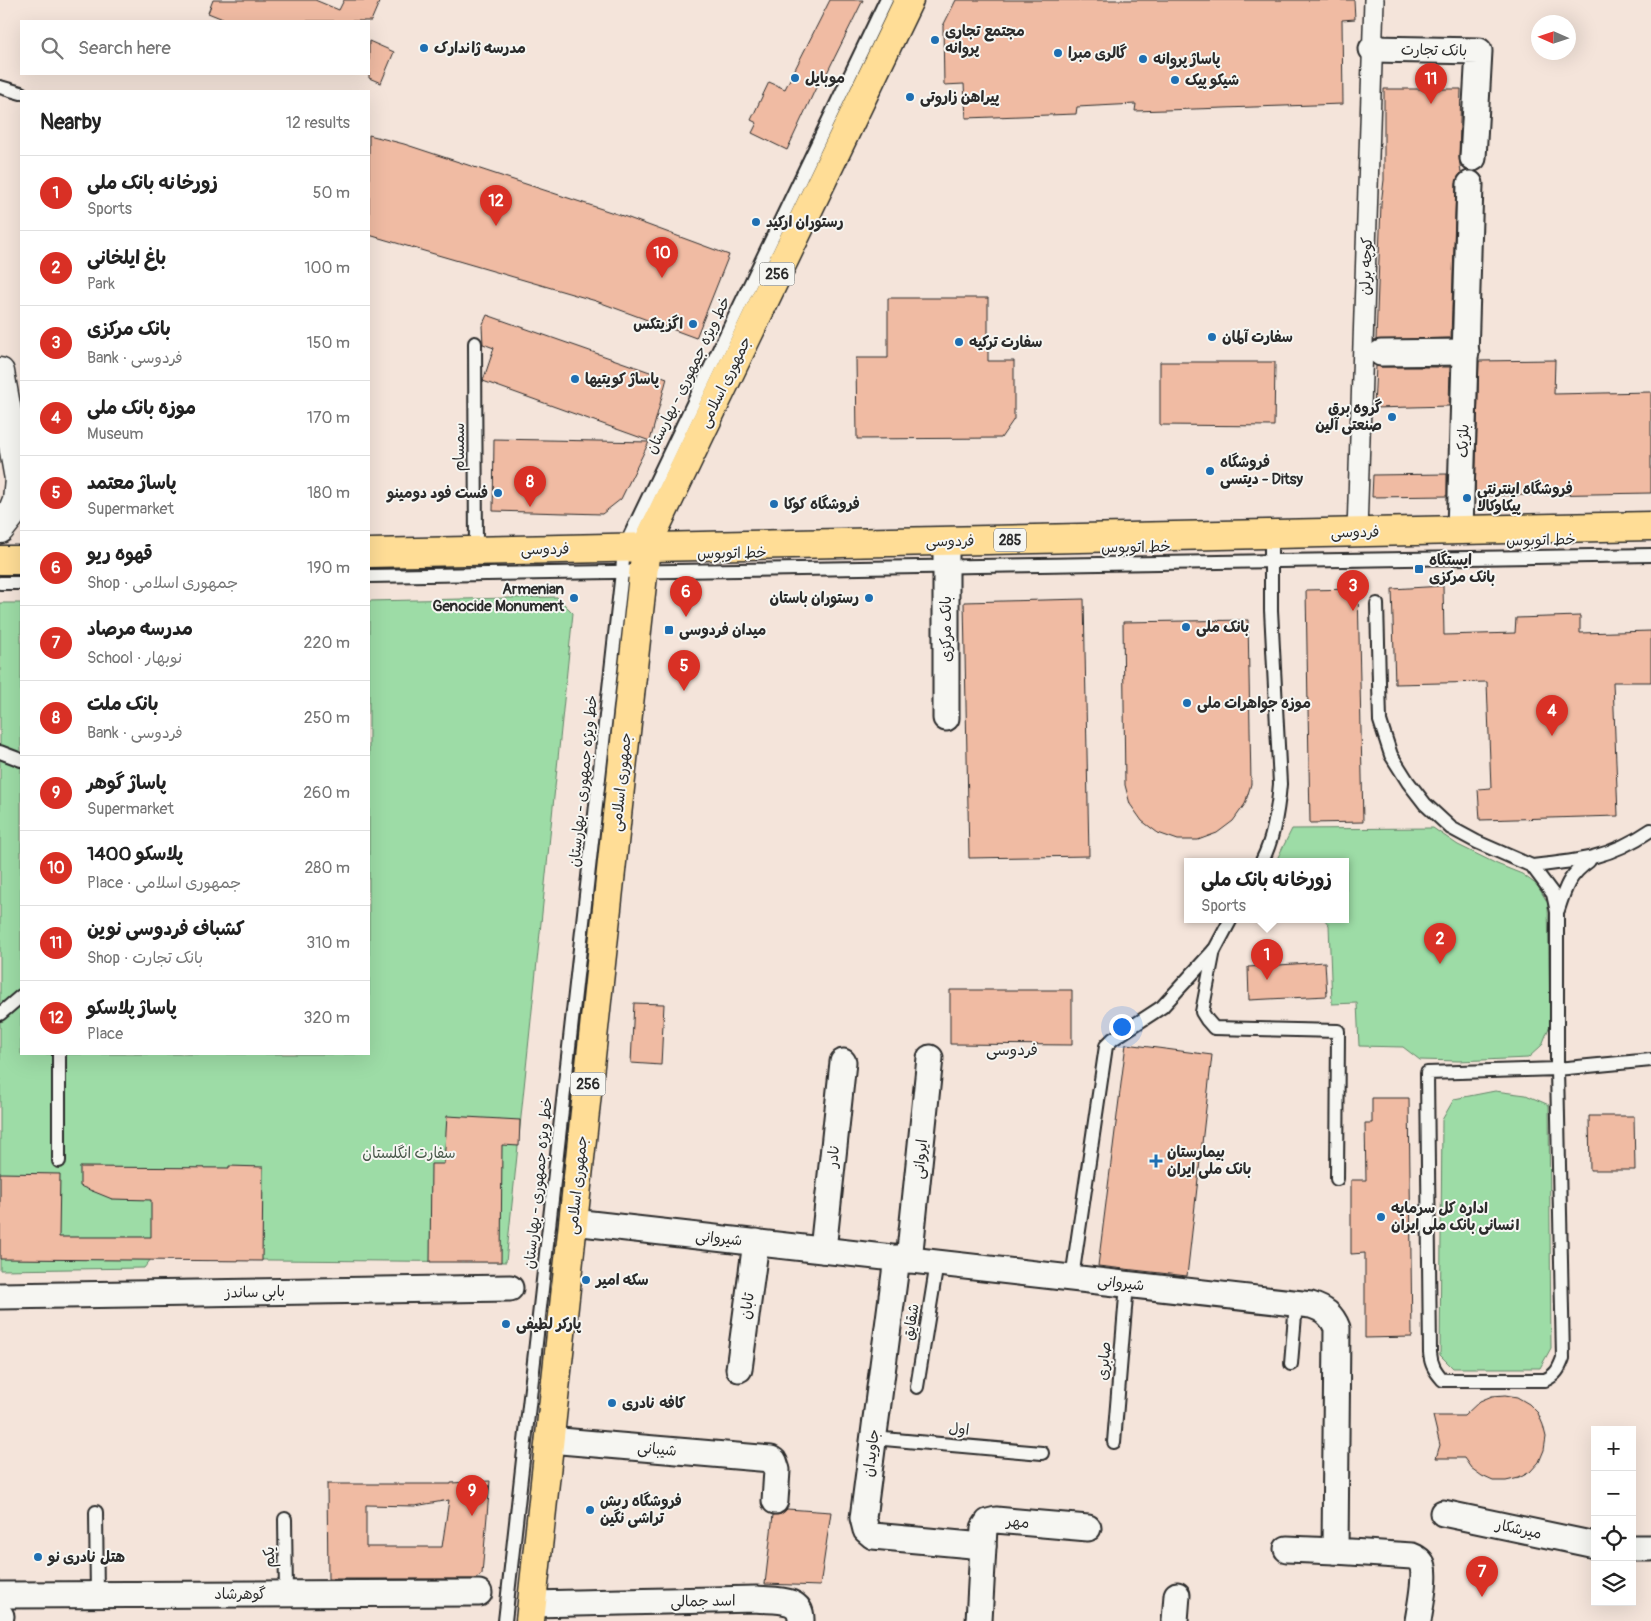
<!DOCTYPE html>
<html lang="en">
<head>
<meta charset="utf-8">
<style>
	:root { --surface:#fff; --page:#f2f2f2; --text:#222; --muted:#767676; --line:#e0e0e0; --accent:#d93025 }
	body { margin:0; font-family:Pangolin,"Playpen Sans Arabic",sans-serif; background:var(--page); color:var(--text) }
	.controls { position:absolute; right:15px; bottom:15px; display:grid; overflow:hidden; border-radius:0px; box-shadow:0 5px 20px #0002 }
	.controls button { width:45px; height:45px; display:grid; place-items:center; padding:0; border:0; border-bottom:1px solid var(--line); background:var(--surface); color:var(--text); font:25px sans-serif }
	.compass { position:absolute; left:1531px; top:15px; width:45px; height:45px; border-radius:50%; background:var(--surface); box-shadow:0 5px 20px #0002; rotate:273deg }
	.you { position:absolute; left:1121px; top:1026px; width:18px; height:18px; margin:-12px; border:4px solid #fff; border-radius:50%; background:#1a73e8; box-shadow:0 0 0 8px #1a73e833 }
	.badge { display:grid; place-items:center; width:32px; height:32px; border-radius:50%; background:var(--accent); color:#fff; font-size:16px; font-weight:700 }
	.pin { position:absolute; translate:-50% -41px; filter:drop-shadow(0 1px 2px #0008) }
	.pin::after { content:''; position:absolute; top:26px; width:18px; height:15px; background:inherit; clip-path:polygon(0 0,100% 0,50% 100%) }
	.popup { position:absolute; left:1184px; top:858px; width:165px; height:65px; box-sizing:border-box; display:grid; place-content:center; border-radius:0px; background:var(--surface); filter:drop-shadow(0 1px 4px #0005); font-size:16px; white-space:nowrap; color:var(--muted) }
	.popup b { font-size:19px; color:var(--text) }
	.popup::after { content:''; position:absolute; left:50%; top:100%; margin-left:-10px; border:10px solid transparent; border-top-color:var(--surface) }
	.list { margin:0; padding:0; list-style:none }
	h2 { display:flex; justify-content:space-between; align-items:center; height:65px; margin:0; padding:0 20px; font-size:21px }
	h2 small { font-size:16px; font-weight:400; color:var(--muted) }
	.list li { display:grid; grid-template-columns:32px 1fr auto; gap:15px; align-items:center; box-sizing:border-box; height:75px; padding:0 20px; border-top:1px solid var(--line) }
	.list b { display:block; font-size:19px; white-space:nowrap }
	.list p { margin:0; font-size:16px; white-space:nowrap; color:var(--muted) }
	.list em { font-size:16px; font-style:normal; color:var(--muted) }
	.icon { flex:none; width:28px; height:28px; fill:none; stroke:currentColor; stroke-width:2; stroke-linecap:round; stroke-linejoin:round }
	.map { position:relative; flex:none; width:1651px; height:1621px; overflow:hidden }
	.search { position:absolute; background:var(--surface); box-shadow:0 5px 20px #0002; left:20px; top:20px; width:350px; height:55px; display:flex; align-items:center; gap:12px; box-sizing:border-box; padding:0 18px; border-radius:0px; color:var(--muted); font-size:19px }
	.panel { position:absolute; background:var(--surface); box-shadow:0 5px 20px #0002; left:20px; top:90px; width:350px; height:965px; border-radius:0px }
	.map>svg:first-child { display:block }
	.green { fill:#9ddca6; stroke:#648468 }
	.building { fill:#f0bba3; stroke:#2b2b2b; fill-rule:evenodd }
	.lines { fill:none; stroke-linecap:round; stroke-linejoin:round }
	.service-casing { stroke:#2b2b2b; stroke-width:16 }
	.pedestrian-casing { stroke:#2b2b2b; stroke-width:22 }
	.minor-casing { stroke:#2b2b2b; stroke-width:29 }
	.tertiary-casing { stroke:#2b2b2b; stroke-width:31 }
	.primary-casing { stroke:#2b2b2b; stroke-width:31 }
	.service { stroke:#f6f6f2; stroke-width:12 }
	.pedestrian { stroke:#f6f6f2; stroke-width:19 }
	.minor { stroke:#f6f6f2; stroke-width:25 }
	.tertiary { stroke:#f6f6f2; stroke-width:28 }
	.primary { stroke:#ffdd96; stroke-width:28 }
	.poi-dot { fill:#1f6fb2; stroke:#f6f6f2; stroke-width:2 }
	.labels { text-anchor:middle; stroke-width:4; stroke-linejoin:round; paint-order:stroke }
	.shield { fill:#f6f6f2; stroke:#686867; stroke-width:1 }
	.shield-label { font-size:14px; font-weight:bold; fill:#2b2b2b }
	.poi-label { font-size:15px; font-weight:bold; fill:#2b2b2b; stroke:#f6f6f2; text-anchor:start }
	.street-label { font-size:15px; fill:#2b2b2b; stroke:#f6f6f2 }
	.park-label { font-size:15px; fill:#48574a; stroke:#f6f6f2 }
	.neighbourhood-label { font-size:16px; fill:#2b2b2b; stroke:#f6f6f2 }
</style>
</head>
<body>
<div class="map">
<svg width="1651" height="1621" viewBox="0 0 1651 1621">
	<rect width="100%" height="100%" fill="#f4e4da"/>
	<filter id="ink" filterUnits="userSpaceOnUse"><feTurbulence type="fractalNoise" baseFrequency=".02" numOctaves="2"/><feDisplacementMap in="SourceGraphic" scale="10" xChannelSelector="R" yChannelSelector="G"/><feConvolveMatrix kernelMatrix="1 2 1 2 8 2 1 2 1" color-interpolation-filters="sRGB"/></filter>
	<g filter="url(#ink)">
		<g class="green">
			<path d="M557,597L573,613L506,1262L151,1259L144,1268L0,1270V603H21V1054H369V601Z"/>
			<path d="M1433,828L1458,845L1497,864L1522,874L1537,885L1548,903L1550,1025L1542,1045L1528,1058L1459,1061L1420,1060L1403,1047L1359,1046L1357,1003L1332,1004L1329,925L1324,919H1346V861H1276L1292,829Z"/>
			<path d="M1495,1091L1526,1095L1549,1105L1551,1348L1540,1368H1453L1440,1355L1442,1120L1454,1099Z"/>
		</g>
		<g class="building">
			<path d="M213,0H315L339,10L344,0H380L371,21H228L208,13Z"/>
			<path d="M830,0H863L823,81L820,79L787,150L752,133L757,123L751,120L769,82L785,89Z"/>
			<path d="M956,0H1354L1355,19L1342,20L1343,104L1135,111L1136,104L1077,107L1076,114L966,118L964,84L944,85L943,26Z"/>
			<path d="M369,41L394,52L381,83L369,78Z"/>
			<path d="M1384,89H1461L1459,157L1461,173L1458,177L1456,184L1451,338L1376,340L1381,204L1384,180Z"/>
			<path d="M369,135L404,144L626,217L729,255L696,338L596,301L369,235Z"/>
			<path d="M888,298H988V361H1014V419L1001,438L857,439L856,358H888Z"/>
			<path d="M487,315L667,378L650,441L483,381L494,348L483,344L482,326Z"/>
			<path d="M1555,360L1554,394L1651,392V493L1475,496L1479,361Z"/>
			<path d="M1160,362H1275L1274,426L1160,425Z"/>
			<path d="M1376,366L1381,367H1450L1449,406L1374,408Z"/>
			<path d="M494,439L649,442L621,499L602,514L493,511Z"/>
			<path d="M1447,474V496L1372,497L1373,475Z"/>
			<path d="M1443,586L1444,635L1515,633L1516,618L1580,616V633L1651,631V682H1613L1618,816L1480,820L1478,789L1491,788L1487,682L1395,684L1392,589Z"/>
			<path d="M1358,589L1363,822L1310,823L1306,590Z"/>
			<path d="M1084,599L1089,856L969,858L964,602Z"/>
			<path d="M1248,620L1251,784L1245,804L1233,821L1217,833L1198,840H1178L1158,833L1142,821L1130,804L1125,785L1123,622Z"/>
			<path d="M1325,962L1327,996L1249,1000L1248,967Z"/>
			<path d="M950,990H1072V1045L950,1044Z"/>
			<path d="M634,1003L664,1004L661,1065L631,1063Z"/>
			<path d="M1126,1044L1212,1055L1187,1276L1098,1266Z"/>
			<path d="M1372,1098H1409L1412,1337L1365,1338V1253L1351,1254V1180H1366L1365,1123H1372Z"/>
			<path d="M447,1116L520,1120L519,1146L502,1145L501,1262H430L431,1164H444Z"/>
			<path d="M1589,1116H1634L1635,1170H1590Z"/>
			<path d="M229,1166L263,1167L262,1261L0,1259V1173L60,1174L59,1237H151V1200L112,1199L80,1186V1167L229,1168Z"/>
			<path d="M1505,1395L1517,1397L1529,1404L1538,1413L1543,1425L1546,1437L1544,1450L1539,1462L1530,1472L1519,1478L1506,1481H1493L1482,1476L1471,1468L1464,1458H1436L1440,1445L1433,1416H1464L1480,1401L1492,1396Z"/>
			<path d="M490,1481L482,1574L475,1579H328L327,1484H451V1483ZM449,1500L442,1547H366V1505L415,1506Z"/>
			<path d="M787,1509L831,1512L820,1586L765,1584L773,1515L781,1514Z"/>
		</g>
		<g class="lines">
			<defs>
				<g id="service">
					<path d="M0,87L21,93"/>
					<path d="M475,343L476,551"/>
					<path d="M369,576L1651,555"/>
					<path d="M0,583H21"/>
					<path d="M1377,604L1380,721L1391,755L1408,782L1425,804L1451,828L1477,842L1532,866L1553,894L1557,912V1069L1427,1073L1430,1353C1431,1365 1435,1371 1443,1380H1545C1556,1375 1559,1369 1563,1358L1557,1069L1651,1060"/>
					<path d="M0,752L21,760"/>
					<path d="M1262,861C1274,838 1278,809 1280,784L1271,610V534"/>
					<path d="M1532,866C1580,861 1610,858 1651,830"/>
					<path d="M1558,910C1565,888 1569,875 1589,861"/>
					<path d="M1214,950L1202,1012L1207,1020L1214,1028L1338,1031L1337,1179"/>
					<path d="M0,1014L21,996"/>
					<path d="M59,1054V1161"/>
					<path d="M1072,1278L1106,1046L1113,1039L1162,1007L1215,949L1231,919"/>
					<path d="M1291,1364L1296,1303"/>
					<path d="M917,1387L937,1263"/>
					<path d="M873,1438L1042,1453"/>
					<path d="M1114,1442L1127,1284"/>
					<path d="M96,1512L97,1595"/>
					<path d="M285,1519L286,1594"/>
					<path d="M505,1621L622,572L624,548L886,0"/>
				</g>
				<path id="pedestrian" d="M1357,532L1374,0"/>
				<g id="minor">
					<path d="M1372,49L1479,51L1473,158"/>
					<path d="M1381,353L1466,352"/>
					<path d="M1460,530L1470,184"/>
					<path d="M946,718V541"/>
					<path d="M573,1222L1311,1305C1324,1309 1332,1315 1337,1328L1335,1551L1412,1556C1417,1558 1422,1561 1423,1567C1426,1579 1420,1608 1418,1621"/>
					<path d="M823,1250L843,1062"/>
					<path d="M897,1258L863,1518L866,1530L873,1536L983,1546"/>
					<path d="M909,1260L930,1058"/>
					<path d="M0,1296L510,1288"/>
					<path d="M739,1369L756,1242"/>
					<path d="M549,1440L771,1459L774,1461L777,1470L775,1501"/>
					<path d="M1443,1513L1595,1545"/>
					<path d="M1632,1548H1651"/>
					<path d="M1287,1549L1335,1551"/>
					<path d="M0,1595L479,1593"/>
					<path d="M532,1604L756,1599C774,1601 802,1596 801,1621"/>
					<path d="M0,1621L1,1616"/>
					<path d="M979,1621L984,1528L988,1522L996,1520L1088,1528"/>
					<path d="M1175,1621L1177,1595"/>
				</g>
				<path id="tertiary" d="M0,372L19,479L17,500L11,515L0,529"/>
				<g id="primary">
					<path d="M369,553L1651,526"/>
					<path d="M0,560H21"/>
					<path d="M530,1621L646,547L909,0"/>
				</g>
			</defs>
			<use href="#service" class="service-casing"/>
			<use href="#pedestrian" class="pedestrian-casing"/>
			<use href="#minor" class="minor-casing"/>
			<use href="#tertiary" class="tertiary-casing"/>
			<use href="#primary" class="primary-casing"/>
			<use href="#service" class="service"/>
			<use href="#pedestrian" class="pedestrian"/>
			<use href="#minor" class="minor"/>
			<use href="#tertiary" class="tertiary"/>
			<use href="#primary" class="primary"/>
		</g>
	</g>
	<g class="poi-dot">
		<circle cx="935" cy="40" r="5"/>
		<circle cx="424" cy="48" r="5"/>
		<circle cx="1058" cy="53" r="5"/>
		<circle cx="1143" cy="59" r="5"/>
		<circle cx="795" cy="78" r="5"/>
		<circle cx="1175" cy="80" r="5"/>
		<circle cx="910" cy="97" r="5"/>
		<circle cx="756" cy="222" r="5"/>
		<circle cx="693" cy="324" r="5"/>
		<circle cx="1212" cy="337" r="5"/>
		<circle cx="959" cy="342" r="5"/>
		<circle cx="575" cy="379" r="5"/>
		<circle cx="1392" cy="417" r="5"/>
		<circle cx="1210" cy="471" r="5"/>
		<circle cx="498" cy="493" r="5"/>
		<circle cx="1467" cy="498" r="5"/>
		<circle cx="774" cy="504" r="5"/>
		<rect x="1414" y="564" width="10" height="10" rx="2.5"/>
		<circle cx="574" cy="598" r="5"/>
		<circle cx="869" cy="598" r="5"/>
		<circle cx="1186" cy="627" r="5"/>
		<rect x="664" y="625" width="10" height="10" rx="2.5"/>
		<circle cx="1187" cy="703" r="5"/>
		<path d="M1153.5 1153.5h5v5h5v5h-5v5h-5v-5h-5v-5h5z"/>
		<circle cx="1381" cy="1217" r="5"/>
		<circle cx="586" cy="1280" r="5"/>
		<circle cx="506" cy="1324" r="5"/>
		<circle cx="612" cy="1403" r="5"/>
		<circle cx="590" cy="1510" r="5"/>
		<circle cx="38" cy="1557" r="5"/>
	</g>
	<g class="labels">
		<g class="shield">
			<rect x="759.5" y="262.5" width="35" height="23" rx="4"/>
			<rect x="994" y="528.5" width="32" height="23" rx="4"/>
			<rect x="570.5" y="1072.5" width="35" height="23" rx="4"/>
		</g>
		<g class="shield-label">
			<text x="777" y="279">256</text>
			<text x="1010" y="545">285</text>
			<text x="588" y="1089">256</text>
		</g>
		<g class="poi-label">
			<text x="945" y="36">مجتمع تجاری<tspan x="945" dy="17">پروانه</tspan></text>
			<text x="434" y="53">مدرسه ژاندارک</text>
			<text x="1068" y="58">گالری مبرا</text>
			<text x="1153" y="64">پاساژ پروانه</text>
			<text x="805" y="83">موبایل</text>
			<text x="1185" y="85">شیکو پیک</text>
			<text x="920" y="102">پیراهن زاروتی</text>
			<text x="766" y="227">رستوران ارکید</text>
			<text x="683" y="329" text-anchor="end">اگزیتکس</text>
			<text x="1222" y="342">سفارت آلمان</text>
			<text x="969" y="347">سفارت ترکیه</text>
			<text x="585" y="384">پاساژ کویتیها</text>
			<text x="1382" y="413" text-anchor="end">گروه برق<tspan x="1382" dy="17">صنعتی آلین</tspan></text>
			<text x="1220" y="467">فروشگاه<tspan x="1220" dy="17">دیتسی - Ditsy</tspan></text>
			<text x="1477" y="494">فروشگاه اینترنتی<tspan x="1477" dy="17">پیکاوکالا</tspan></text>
			<text x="488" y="498" text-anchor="end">فست فود دومینو</text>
			<text x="784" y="509">فروشگاه کوکا</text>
			<text x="1429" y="565">ایستگاه<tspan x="1429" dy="17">بانک مرکزی</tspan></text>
			<text x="564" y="594" text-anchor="end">Armenian<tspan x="564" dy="17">Genocide Monument</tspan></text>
			<text x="859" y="603" text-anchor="end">رستوران باستان</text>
			<text x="1196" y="632">بانک ملی</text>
			<text x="679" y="635">میدان فردوسی</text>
			<text x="1197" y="708">موزه جواهرات ملی</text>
			<text x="1167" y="1157">بیمارستان<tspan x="1167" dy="17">بانک ملی ایران</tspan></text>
			<text x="1391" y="1213">اداره کل سرمایه<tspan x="1391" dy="17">انسانی بانک ملی ایران</tspan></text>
			<text x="596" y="1285">سکه امیر</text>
			<text x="516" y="1329">پارکر لطیفی</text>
			<text x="622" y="1408">کافه نادری</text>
			<text x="600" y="1506">فروشگاه ریش<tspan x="600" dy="17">تراشی نگین</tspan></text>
			<text x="48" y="1562">هتل نادری نو</text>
		</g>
		<g class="street-label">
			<text transform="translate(1434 50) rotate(1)" y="5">بانک تجارت</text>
			<text transform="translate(1366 266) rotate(-88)" y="5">کوچه برلن</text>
			<text transform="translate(688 375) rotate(-64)" y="5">خط ویژه جمهوری - بهارستان</text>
			<text transform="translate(725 382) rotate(-64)" y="5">جمهوری اسلامی</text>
			<text transform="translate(1463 441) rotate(-88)" y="5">بلژیک</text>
			<text transform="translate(459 447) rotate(-90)" y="5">سمسام</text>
			<text transform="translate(1355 532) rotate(-1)" y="5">فردوسی</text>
			<text transform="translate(1541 540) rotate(-1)" y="5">خط اتوبوس</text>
			<text transform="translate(950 541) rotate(-1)" y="5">فردوسی</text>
			<text transform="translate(1136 547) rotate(-1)" y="5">خط اتوبوس</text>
			<text transform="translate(545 549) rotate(-1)" y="5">فردوسی</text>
			<text transform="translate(732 553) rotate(-1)" y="5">خط اتوبوس</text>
			<text transform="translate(946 629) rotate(-90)" y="5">بانک مرکزی</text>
			<text transform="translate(583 781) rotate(-84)" y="5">خط ویژه جمهوری - بهارستان</text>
			<text transform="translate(621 782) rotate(-84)" y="5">جمهوری اسلامی</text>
			<text transform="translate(833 1156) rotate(-84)" y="5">نادر</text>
			<text transform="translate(920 1159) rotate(-84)" y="5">ایروانی</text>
			<text transform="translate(538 1183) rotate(-84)" y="5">خط ویژه جمهوری - بهارستان</text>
			<text transform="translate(577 1185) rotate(-84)" y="5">جمهوری اسلامی</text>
			<text transform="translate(719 1238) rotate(6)" y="5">شیروانی</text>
			<text transform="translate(1121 1283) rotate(6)" y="5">شیروانی</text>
			<text transform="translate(255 1292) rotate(-1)" y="5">بابی ساندز</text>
			<text transform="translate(747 1306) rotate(-82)" y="5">تابان</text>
			<text transform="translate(911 1322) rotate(-81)" y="5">شقایق</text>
			<text transform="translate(1104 1361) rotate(-85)" y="5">صابری</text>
			<text transform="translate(959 1429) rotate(5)" y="5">اول</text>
			<text transform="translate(657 1449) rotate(5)" y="5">شیبانی</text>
			<text transform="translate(871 1453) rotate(-83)" y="5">جاویدان</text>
			<text transform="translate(1018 1522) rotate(5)" y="5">مهر</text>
			<text transform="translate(1519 1529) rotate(12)" y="5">میرشکار</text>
			<text transform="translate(269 1557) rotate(-91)" y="5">یکم</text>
			<text x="240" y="1599">گوهرشاد</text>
			<text transform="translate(703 1601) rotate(-1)" y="5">اسد جمالی</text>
		</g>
		<g class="park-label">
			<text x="409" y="1158">سفارت انگلستان</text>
		</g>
		<g class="neighbourhood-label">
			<text x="1012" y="1055">فردوسی</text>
		</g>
	</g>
</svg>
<div class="controls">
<button>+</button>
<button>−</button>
<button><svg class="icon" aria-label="locate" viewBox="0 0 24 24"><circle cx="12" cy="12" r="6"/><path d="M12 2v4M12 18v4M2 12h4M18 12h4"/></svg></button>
<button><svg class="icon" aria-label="layers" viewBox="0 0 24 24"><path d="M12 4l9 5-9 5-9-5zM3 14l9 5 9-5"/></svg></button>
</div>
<svg class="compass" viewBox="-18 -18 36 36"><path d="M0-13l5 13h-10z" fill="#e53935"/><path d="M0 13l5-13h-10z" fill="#767676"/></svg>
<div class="you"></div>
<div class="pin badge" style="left:1267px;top:980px">1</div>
<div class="popup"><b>زورخانه بانک ملی</b>Sports</div>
<div class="pin badge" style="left:1440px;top:964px">2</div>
<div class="pin badge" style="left:1353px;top:611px">3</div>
<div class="pin badge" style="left:1552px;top:736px">4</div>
<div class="pin badge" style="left:684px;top:691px">5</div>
<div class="pin badge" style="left:686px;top:617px">6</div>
<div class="pin badge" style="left:1482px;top:1597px">7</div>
<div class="pin badge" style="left:530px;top:507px">8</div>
<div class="pin badge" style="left:472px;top:1516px">9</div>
<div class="pin badge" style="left:662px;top:278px">10</div>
<div class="pin badge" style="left:1431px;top:104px">11</div>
<div class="pin badge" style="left:496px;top:226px">12</div>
<div class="search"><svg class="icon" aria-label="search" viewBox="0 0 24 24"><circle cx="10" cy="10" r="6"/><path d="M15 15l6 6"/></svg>Search here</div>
<section class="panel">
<h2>Nearby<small>12 results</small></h2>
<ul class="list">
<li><span class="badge">1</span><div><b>زورخانه بانک ملی</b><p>Sports</p></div><em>50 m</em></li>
<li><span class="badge">2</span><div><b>باغ ایلخانی</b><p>Park</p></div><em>100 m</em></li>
<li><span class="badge">3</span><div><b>بانک مرکزی</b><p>Bank · فردوسی</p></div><em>150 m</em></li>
<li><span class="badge">4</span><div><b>موزه بانک ملی</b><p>Museum</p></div><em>170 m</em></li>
<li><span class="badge">5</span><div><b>پاساژ معتمد</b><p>Supermarket</p></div><em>180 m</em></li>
<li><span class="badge">6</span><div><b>قهوه ریو</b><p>Shop · جمهوری اسلامی</p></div><em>190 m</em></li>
<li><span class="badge">7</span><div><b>مدرسه مرصاد</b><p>School · نوبهار</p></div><em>220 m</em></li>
<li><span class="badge">8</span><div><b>بانک ملت</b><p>Bank · فردوسی</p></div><em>250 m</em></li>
<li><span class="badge">9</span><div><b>پاساژ گوهر</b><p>Supermarket</p></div><em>260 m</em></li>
<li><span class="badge">10</span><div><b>پلاسکو 1400</b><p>Place · جمهوری اسلامی</p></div><em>280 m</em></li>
<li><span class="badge">11</span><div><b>کشباف فردوسی نوین</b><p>Shop · بانک تجارت</p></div><em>310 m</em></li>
<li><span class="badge">12</span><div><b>پاساژ پلاسکو</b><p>Place</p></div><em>320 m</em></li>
</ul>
</section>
</div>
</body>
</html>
